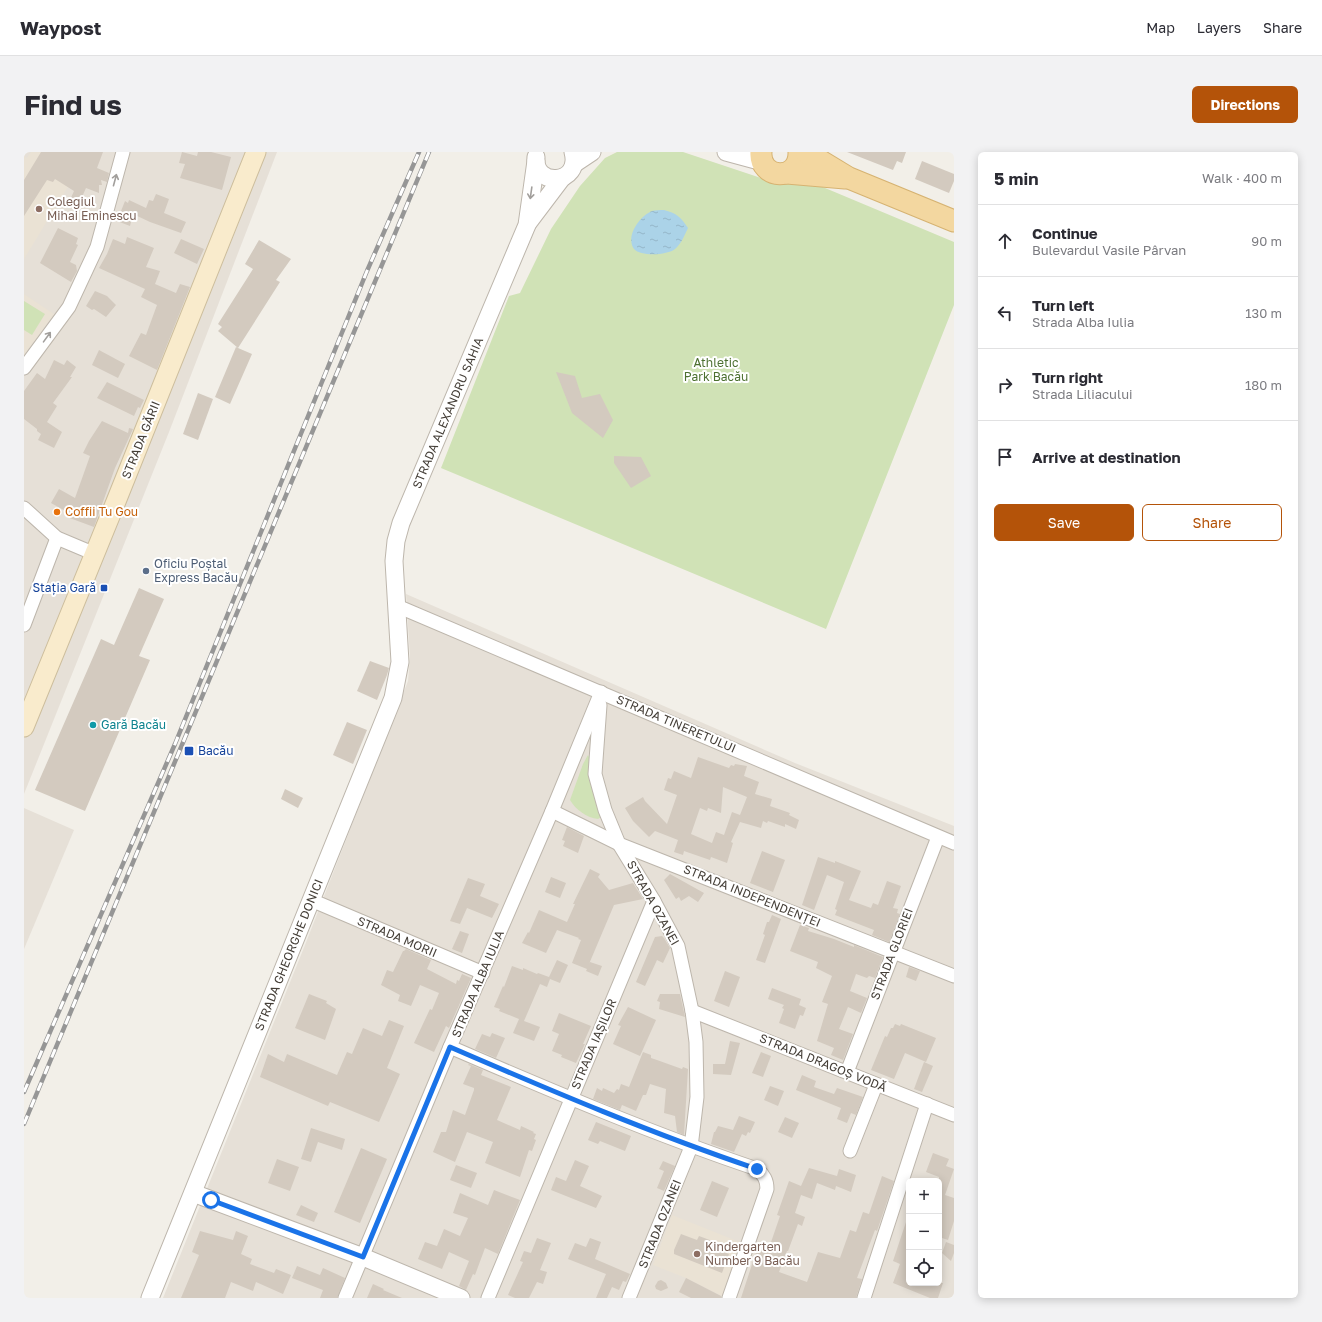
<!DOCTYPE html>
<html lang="en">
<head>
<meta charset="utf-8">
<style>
	:root { --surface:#fff; --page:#f2f2f3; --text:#2b2b33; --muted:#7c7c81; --line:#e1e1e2; --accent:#b45309 }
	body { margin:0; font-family:"Golos Text",sans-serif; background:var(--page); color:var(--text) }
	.controls { position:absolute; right:12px; bottom:12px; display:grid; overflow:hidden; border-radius:6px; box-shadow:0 2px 10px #0003 }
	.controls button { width:36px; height:36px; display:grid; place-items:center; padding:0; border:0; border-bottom:1px solid var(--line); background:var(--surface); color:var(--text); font:20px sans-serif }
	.stop { position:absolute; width:12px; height:12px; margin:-9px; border:3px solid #1a73e8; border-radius:50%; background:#fff }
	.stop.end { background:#1a73e8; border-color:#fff; box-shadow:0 1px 4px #0008 }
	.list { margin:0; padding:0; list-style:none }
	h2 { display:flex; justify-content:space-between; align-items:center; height:52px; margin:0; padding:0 16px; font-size:17px }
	h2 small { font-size:13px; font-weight:400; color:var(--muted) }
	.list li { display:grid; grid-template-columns:26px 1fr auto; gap:12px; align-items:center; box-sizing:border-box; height:72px; padding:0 16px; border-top:1px solid var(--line) }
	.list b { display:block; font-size:15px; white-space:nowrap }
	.list p { margin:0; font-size:13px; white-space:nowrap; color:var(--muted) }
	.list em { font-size:13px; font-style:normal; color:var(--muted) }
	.actions { display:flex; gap:8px; padding:12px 16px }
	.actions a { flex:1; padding:9px 0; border:1px solid var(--accent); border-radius:6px; text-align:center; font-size:14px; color:var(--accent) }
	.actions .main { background:var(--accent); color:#fff }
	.icon { flex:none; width:22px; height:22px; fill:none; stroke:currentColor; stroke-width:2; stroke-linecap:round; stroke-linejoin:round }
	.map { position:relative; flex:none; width:930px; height:1146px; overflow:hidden; border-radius:6px }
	header { display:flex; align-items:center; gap:24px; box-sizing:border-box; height:56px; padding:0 20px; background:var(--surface); border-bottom:1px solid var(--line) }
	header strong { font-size:19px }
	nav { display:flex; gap:22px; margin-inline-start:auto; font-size:14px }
	.intro { display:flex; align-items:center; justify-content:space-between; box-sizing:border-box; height:96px; padding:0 24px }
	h1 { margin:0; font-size:28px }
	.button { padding:10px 18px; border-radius:6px; background:var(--accent); color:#fff; font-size:14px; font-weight:700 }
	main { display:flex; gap:24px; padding:0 24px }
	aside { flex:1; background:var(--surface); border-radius:6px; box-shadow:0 2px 10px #0003 }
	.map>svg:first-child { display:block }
	.residential { fill:#e6e0d7; fill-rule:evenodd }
	.education { fill:#eae2d4 }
	.green { fill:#d0e2b6 }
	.water { fill:url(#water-ripples) }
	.building { fill:#d3cabf; fill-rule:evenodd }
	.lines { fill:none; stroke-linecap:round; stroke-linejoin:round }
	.minor-casing { stroke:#bdb6ac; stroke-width:15 }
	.tertiary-casing { stroke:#bdb6ac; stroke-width:19 }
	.secondary-casing { stroke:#cdbe9d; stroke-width:21 }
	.primary-casing { stroke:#d6b372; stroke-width:23 }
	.minor { stroke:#fff; stroke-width:13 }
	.tertiary { stroke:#fff; stroke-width:17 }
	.secondary { stroke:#f9ebcc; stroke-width:19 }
	.primary { stroke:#f3d7a0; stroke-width:21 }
	.rail-casing { stroke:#969696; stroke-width:4.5 }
	.rail { stroke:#fff; stroke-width:3; stroke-dasharray:9; stroke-linecap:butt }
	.oneway { stroke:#a29f9c }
	.route { stroke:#1a73e8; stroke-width:5 }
	.education-dot { fill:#8d6e63; stroke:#fff; stroke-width:1.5 }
	.food-dot { fill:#e8710a; stroke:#fff; stroke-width:1.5 }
	.service-dot { fill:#5c6f8a; stroke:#fff; stroke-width:1.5 }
	.transit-dot { fill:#1a4fb4; stroke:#fff; stroke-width:1.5 }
	.culture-dot { fill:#0f9aa8; stroke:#fff; stroke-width:1.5 }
	.labels { text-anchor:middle; stroke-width:4; stroke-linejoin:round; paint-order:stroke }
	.education-label { font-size:12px; fill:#785e54; stroke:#fff; text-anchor:start }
	.park-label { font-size:12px; fill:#4d7031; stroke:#fff }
	.street-label { font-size:12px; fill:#453f38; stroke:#fff }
	.food-label { font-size:12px; fill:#c56008; stroke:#fff; text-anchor:start }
	.service-label { font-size:12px; fill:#4e5e75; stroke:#fff; text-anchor:start }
	.transit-label { font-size:12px; fill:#164399; stroke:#fff; text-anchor:end }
	.culture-label { font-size:12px; fill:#0d838f; stroke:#fff; text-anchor:start }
</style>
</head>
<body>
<header>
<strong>Waypost</strong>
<nav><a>Map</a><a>Layers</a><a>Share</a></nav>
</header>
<div class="intro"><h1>Find us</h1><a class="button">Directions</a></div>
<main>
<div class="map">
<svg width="930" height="1146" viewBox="0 0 930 1146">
	<defs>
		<pattern id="water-ripples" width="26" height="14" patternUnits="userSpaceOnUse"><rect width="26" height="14" fill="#abd3e8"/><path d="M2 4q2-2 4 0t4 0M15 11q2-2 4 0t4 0" fill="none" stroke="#94b6c8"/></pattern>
	</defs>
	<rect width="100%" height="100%" fill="#f2efe8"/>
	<g class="residential">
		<path d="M0,0H253L145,280L0,642Z"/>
		<path d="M382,442L771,611L930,674V1146H139L281,793L384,529L386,505ZM885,1029H915V1131H885Z"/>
		<path d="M0,656L50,678L0,797Z"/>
	</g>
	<g class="education">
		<path d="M7,0H65L0,107V4L3,6Z"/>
		<path d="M0,142L30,162L0,203Z"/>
		<path d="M648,1063L718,1091L698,1144L662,1126L629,1113Z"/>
	</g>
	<g class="green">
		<path d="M593,0H659L743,28H782L930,90V153L802,477L417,316L485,144L496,141L527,77L556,34L581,6Z"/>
		<path d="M0,149L21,162L8,183L0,178Z"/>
		<path d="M564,603L565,605L577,665L574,667C563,666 551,657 546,648L559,612Z"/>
	</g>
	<path class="water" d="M640,58C652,61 657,65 664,76C660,84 658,91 651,97C644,103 617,105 610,97C601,84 616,64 628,59C631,58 636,58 640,58Z"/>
	<g class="building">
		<path d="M17,0H79L73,16L85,21L83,30L77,28L78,33H75V41L62,36L54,54L45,50L50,39L31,27L29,30L23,28L0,64V28Z"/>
		<path d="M158,0L173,4L174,0H187L207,5L198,38L156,26L161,12L155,11Z"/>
		<path d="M823,0H882L878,11L873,9L869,18Z"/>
		<path d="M898,9L930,22V29L925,41L891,27Z"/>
		<path d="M132,42L145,47L140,61L162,70L157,81L126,70L109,62L106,74L93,69L101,49L104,51L105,48L122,56L125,48L129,49Z"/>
		<path d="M34,76L54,86L52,92L54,93L46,110L52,113L53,119L47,130L16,111Z"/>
		<path d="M103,85L130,96L122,115L136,119L131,132L152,141L156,132L166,135L133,218L105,204L117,181L122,183L133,153L117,145L121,137L75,116L83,102L89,87L101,92Z"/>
		<path d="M157,87L180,97L173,112L150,101Z"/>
		<path d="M235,88L267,107L252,128L256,130L214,196L228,202L206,252L191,245L212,195L214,196L194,179L198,175L194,172L229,117L221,112Z"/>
		<path d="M71,139L83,144L92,153L82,165L70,157L68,158L62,154Z"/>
		<path d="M75,198L101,212L94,226L68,213Z"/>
		<path d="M30,208L40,213L43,208L52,215L46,225H48L29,251L33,254L23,270L38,280L30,296L14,288L17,282L13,279V277L0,267V239L13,221L21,227Z"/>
		<path d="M532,220L551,224L558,246L576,242L589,268L579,286L548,261Z"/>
		<path d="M83,230L120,248L116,256L114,255L110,264L73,246Z"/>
		<path d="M174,241L189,247L174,288L159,282Z"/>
		<path d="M78,269L104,281L105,276L109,277L91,316L70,375L43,365L45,361L27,351L35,337L51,346L66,304L59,301L65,289Z"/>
		<path d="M590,304L617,305L627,324L607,336L590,311Z"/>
		<path d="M115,436L140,447L115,504L126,508L61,659L11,638L77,487L90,493Z"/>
		<path d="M346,509L365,516L363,523L353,548L333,539Z"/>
		<path d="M323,570L343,578L329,612L309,603Z"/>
		<path d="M674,605L705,616L707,613L710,614L711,612L723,614L720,624L735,630L731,642L748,647L746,654L766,661L765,663L775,668L772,677L761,672V675L744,669L743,671L739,669L737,676L716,670L707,690L709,691L703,711L687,705L686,708L660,699L659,703L650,700L654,688L631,679L625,685L609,669L601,656L619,645L621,649L643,672L653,643L640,638L644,626L647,627L650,619L667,626ZM699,635L723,645L716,663L708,660L700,683L692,680L688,691L667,682L676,656L683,659L684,656L697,661Z"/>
		<path d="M261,637L279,646L274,656L257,647Z"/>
		<path d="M543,675L560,684L554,701L539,694L541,689L538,688Z"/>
		<path d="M738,699L761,708L749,740L726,731Z"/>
		<path d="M794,705L811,711V709L837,719L825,748L847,756L849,751L854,753L863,729L877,734L869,756L874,757L873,761L876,762L865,790L848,783L850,778L811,763L813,758L811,757L820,730L803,723L790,758L778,753Z"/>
		<path d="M566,717L576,722L574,725L585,738L609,731L619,747L590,753L565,812L566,810L578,814L574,824L562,819L563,817L548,811L557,788L554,787L555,786L533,778L522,801L498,791L504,780L505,781L515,758L543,770L551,752H549Z"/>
		<path d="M646,722L680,741L674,750L665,744L657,749L655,745L652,747L640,728Z"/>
		<path d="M527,725L542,731L536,746L521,740Z"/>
		<path d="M444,726L461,732L456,744L475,752L468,766L443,756L436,772L426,769Z"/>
		<path d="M748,763L757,767L741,811L732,808L741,783L739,782L743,770H745Z"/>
		<path d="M776,773L785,776L784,779L810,787L830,795V793L859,805L851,826L845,824L843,826L832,822L826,839L843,846L837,861L824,855L815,877L829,882L819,908L807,903L810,896L793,889L804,852L798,850L808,824L792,816L794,810L766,799Z"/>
		<path d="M436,779L445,782L438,801L428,797Z"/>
		<path d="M638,784L640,786L646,796L639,811L633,808L621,834L612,830L631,785Z"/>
		<path d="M382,797L407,808L403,817L432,832L433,828L435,829L438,822L447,826L425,876L422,874L410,900L390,891L406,857L408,858L415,841L396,833L387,854L374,849L376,843L357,833L363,818L369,820L379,799H380Z"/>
		<path d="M533,808L544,813L536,831L526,827L523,835L516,832L500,869L516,875L510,889L489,881L495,867L475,859L476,857L470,855L479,834L480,835L488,814L499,818V816L513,822L514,821L525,825Z"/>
		<path d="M885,815L896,819L892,829L882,825Z"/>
		<path d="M701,819L716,825L705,855L690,849Z"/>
		<path d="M748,836L777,847L775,853L782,856L779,864L776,863L771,877L755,871L760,857L758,856L760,853L744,847Z"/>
		<path d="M285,842L303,849L302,851L312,857L301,888L271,876Z"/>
		<path d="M636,842H656L661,865L635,857L636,850L633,849Z"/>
		<path d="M604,855L632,868L616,904L589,892L597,874L594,873Z"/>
		<path d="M535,861L567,874L559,892H561L552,911L537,905L538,903L528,899L535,882L528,879Z"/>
		<path d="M365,868L380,874L363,916L376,922L355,970L306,950L304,954L236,925L244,902L260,910L263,902L313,923L323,900L328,902L339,876L358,884Z"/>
		<path d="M871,872L876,874L877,872L912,886L902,910L881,901L870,927L847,918L861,884L863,885L867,876H869Z"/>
		<path d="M468,881L481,886L472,906L451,897L458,882L466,885Z"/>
		<path d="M706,889L716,891L707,923L689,922V912H701Z"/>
		<path d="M619,900L627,903V906L633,908L658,917L659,915L664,917L660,983L653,980L651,964L640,961L642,937L626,932L622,943H619L612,959L598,953L596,958L569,947L573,936L578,939L579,936L590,941L593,937L595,938L597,932L605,935Z"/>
		<path d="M737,900L747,904L739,925L728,921Z"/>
		<path d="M900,910L909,914L898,940L890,937Z"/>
		<path d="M445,912L459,918L457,923L487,935L473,968L496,978L497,974L510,980L509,981L512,982L510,987L512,988L508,999L505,998L496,1025L461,1011L469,990L443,980L431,1010L409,1000L417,980H422L429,958L441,963L450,938V936L439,932L447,914L444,913Z"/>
		<path d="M778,923L792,929L790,935L810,942L813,936L839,945L832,963L827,961L823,971L813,967L817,956L772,938Z"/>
		<path d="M746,934L760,939L754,954L740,948Z"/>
		<path d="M715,964L731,970L726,981L724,980L722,984L718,982L710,1000L687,992L690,980H691L694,974L709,978Z"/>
		<path d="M761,965L775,971L768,986L754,980Z"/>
		<path d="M572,970L607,984L601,999L576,989L574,992L564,988Z"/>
		<path d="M287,976L321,987L318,998L294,990L287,1010L277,1007Z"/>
		<path d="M337,996L363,1007L336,1071L310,1060Z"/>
		<path d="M909,1001L925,1007L922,1014L930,1017L921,1043L930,1046V1069L924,1088L915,1085V1025L902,1020Z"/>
		<path d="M253,1007L275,1015L266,1039L244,1031Z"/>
		<path d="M551,1008L565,1014L556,1034L578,1044L572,1056L527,1038L532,1025L542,1029Z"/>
		<path d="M639,1009L651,1014L640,1039L633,1036L640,1019L635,1017Z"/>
		<path d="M432,1013L453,1021L447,1036L426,1028Z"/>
		<path d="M785,1016L813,1024L815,1017L832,1023L827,1040L812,1034L811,1038L793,1031L788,1047L777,1043L771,1061L781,1065L778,1074L774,1072L764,1099H763L755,1120L783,1130L794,1100L816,1106L826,1078L832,1080L839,1060L845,1062L858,1024L870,1029L853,1079L851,1078L833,1126L838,1127L832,1146H717L735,1091L745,1096L756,1064L753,1063L765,1029L777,1034Z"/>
		<path d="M688,1029L705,1036L693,1065L676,1058Z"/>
		<path d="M470,1038L496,1048L474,1102L461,1096L451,1123L449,1122L442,1138L435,1134L445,1109L425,1100L418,1117L394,1107L401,1090L413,1094L420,1077L436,1084L444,1066L429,1061L436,1041L464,1053Z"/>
		<path d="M277,1053L294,1061L290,1070L272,1063Z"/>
		<path d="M883,1067L885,1068V1131H919L914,1146H906L869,1131L876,1112L869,1109Z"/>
		<path d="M176,1079L209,1088L212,1079L224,1084L217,1102L228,1107L226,1112L250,1121L252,1117L267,1123L259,1142L232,1130L229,1139L207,1130L201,1146H157L175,1103L168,1100Z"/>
		<path d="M657,1082L673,1088L675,1084L691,1090L689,1096L705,1102L698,1121L650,1102V1098Z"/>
		<path d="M513,1086L527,1091L516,1118L523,1120L519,1132L513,1130L505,1146H491L484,1143L499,1110L496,1109L500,1099L507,1101Z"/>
		<path d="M566,1086L577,1090L571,1107L606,1122L602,1130L599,1129L595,1138L588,1135L583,1146H572L582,1122L544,1107L551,1091L562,1095Z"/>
		<path d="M922,1090L930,1093V1101L927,1109L918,1101Z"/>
		<path d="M273,1114L296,1123L299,1116L321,1126L313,1146H296L299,1138L268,1126Z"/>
		<path d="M662,1126L697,1144V1146H667L655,1140Z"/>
		<path d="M637,1128L642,1131L644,1136L637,1139L632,1137L631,1134L634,1129Z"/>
		<path d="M349,1132L360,1137L359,1138L378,1146H343Z"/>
	</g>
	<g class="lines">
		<defs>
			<g id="minor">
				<path d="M0,216L45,155L73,95L99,0"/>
				<path d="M0,356L33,386L71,402"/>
				<path d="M373,454L930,691"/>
				<path d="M0,473L33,386"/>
				<path d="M576,553L571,622L581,658L595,692L630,749L654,794L668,859L672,890L673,945L667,995L605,1146"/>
				<path d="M528,659L595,692L930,824"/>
				<path d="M287,748L459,821"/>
				<path d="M668,859L930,963"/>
				<path d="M426,895C528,939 629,982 733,1017C740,1023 743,1028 743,1037L705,1146"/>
				<path d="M823,920L914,685"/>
				<path d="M826,999L852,933"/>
				<path d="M321,1146L426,895L528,659L577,540"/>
				<path d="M464,1146L630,749"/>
				<path d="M840,1146L903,952"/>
			</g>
			<g id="tertiary">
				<path d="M702,0L739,10"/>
				<path d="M512,5C509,36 558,33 549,0"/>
				<path d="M550,12L568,0"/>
				<path d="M504,71L538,26"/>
				<path d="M169,1041L339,1105L437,1146"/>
				<path d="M126,1146L369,546L376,510L370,409L372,389L377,371L503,73L512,9"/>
			</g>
			<path id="secondary" d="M0,575L91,352L232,0"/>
			<g id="primary">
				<path d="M737,0C735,28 776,30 775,0"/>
				<path d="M782,0L825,26L930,69"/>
				<path d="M763,21L821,26"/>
			</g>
		</defs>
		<use href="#minor" class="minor-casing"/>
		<use href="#tertiary" class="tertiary-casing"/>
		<use href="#secondary" class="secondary-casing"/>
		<use href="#primary" class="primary-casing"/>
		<use href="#minor" class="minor"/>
		<use href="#tertiary" class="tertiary"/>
		<use href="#secondary" class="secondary"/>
		<use href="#primary" class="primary"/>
		<defs>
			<g id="rail">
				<path d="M0,940L151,592L343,119L395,0"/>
				<path d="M0,972L405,0"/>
			</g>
		</defs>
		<use href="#rail" class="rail-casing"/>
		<use href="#rail" class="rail"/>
	</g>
	<defs><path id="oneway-shaft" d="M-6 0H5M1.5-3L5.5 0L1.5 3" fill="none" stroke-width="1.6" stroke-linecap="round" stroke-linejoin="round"/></defs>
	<g class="oneway">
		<use href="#oneway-shaft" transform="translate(91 28) rotate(-75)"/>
		<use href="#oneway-shaft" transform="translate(507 41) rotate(98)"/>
		<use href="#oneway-shaft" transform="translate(23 185) rotate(-54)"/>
	</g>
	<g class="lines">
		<path class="route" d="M187,1048L339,1105L426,895C528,939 629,982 733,1017"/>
	</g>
	<g class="education-dot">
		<circle cx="15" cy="57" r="4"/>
		<circle cx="673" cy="1102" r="4"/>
	</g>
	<circle class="food-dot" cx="33" cy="360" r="4"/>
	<circle class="service-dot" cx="122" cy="419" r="4"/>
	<g class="transit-dot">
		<rect x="76" y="432" width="8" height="8" rx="2"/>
		<rect x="160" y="594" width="10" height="10" rx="2"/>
	</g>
	<circle class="culture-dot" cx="69" cy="573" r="4"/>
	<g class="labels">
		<g class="education-label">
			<text x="23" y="54">Colegiul<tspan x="23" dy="14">Mihai Eminescu</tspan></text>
			<text x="681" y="1099">Kindergarten<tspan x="681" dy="14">Number 9 Bacău</tspan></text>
		</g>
		<g class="park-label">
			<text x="692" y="215">Athletic<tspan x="692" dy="14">Park Bacău</tspan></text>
		</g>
		<g class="street-label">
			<text transform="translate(424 261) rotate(-67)" y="4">STRADA ALEXANDRU SAHIA</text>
			<text transform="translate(117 288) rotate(-68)" y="4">STRADA GĂRII</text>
			<text transform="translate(652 572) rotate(23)" y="4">STRADA TINERETULUI</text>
			<text transform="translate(728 744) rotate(22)" y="4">STRADA INDEPENDENȚEI</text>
			<text transform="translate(629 751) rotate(61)" y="4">STRADA OZANEI</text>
			<text transform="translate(373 785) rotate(23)" y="4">STRADA MORII</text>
			<text transform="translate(868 802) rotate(-69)" y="4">STRADA GLORIEI</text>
			<text transform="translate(265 803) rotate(-68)" y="4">STRADA GHEORGHE DONICI</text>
			<text transform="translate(454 832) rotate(-67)" y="4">STRADA ALBA IULIA</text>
			<text transform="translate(570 892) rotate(-67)" y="4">STRADA IAȘILOR</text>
			<text transform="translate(799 911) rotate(22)" y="4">STRADA DRAGOȘ VODĂ</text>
			<text transform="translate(636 1072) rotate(-68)" y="4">STRADA OZANEI</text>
		</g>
		<g class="food-label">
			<text x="41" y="364">Coffii Tu Gou</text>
		</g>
		<g class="service-label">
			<text x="130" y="416">Oficiu Poștal<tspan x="130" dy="14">Express Bacău</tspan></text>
		</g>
		<g class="transit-label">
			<text x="72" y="440">Stația Gară</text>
			<text x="174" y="603" text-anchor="start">Bacău</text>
		</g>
		<g class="culture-label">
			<text x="77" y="577">Gară Bacău</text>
		</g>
	</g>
</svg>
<div class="controls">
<button>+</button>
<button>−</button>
<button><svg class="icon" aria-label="locate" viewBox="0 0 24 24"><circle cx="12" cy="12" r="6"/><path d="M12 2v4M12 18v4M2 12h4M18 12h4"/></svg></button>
</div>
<div class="stop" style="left:187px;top:1048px"></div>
<div class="stop end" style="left:733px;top:1017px"></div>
</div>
<aside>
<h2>5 min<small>Walk · 400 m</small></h2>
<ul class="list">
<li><svg class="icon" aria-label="ahead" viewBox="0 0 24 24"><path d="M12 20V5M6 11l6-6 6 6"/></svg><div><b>Continue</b><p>Bulevardul Vasile Pârvan</p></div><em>90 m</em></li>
<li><svg class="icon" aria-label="left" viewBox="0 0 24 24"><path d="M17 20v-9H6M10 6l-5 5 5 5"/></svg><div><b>Turn left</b><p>Strada Alba Iulia</p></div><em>130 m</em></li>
<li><svg class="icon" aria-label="right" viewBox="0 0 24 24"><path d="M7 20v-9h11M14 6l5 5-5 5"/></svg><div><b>Turn right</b><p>Strada Liliacului</p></div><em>180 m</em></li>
<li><svg class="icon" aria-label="arrive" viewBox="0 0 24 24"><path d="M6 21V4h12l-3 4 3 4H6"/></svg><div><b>Arrive at destination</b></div></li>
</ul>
<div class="actions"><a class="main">Save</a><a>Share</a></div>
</aside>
</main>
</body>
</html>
